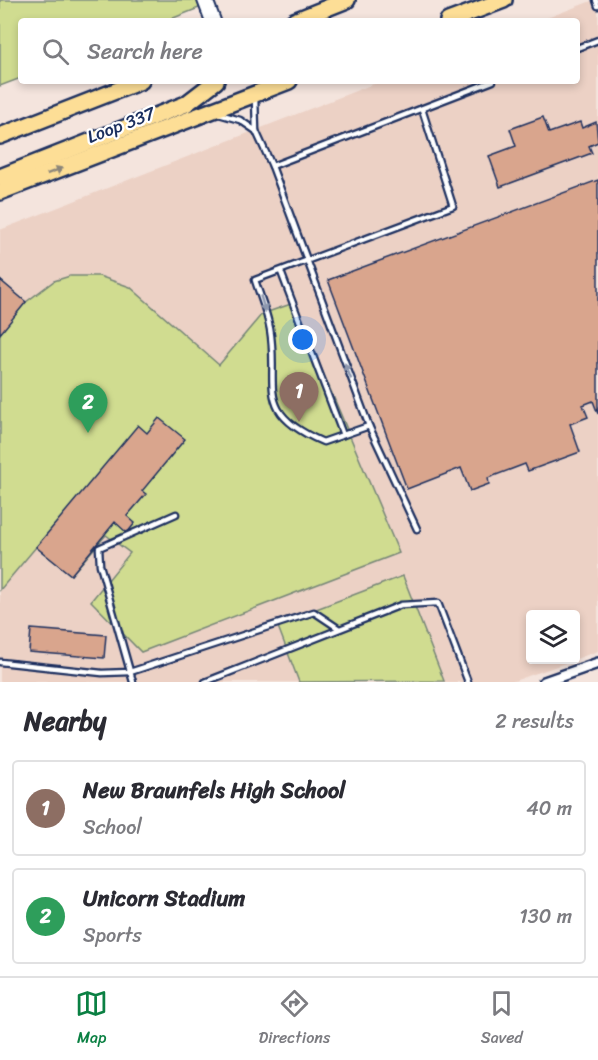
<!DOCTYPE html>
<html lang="en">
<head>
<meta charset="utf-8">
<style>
	:root { --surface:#fff; --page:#f2f2f3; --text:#2b2b33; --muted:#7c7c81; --line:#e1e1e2; --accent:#0b8043 }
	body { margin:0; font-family:Sriracha,sans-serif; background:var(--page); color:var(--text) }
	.controls { position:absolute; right:18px; bottom:18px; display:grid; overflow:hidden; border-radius:6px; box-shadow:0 3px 9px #0003 }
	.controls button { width:54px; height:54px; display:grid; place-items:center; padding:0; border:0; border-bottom:2px solid var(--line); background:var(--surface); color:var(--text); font:30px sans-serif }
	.you { position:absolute; left:303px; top:340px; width:21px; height:21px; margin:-15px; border:4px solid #fff; border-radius:50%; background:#1a73e8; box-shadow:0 0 0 9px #1a73e833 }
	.badge { display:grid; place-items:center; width:39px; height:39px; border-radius:50%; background:var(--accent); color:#fff; font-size:20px; font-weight:700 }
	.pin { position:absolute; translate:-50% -50px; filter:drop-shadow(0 2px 3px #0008) }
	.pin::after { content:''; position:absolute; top:32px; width:21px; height:18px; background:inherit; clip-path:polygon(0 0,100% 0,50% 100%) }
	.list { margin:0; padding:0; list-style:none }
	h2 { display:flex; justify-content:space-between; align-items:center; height:78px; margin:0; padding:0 24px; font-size:26px }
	h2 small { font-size:20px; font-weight:400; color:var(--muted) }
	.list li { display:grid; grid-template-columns:39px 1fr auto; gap:18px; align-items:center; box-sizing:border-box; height:96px; margin:0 12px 12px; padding:0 12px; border:2px solid var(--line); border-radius:6px }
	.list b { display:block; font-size:22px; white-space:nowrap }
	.list p { margin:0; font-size:20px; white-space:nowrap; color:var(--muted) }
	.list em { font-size:20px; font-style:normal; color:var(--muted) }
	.icon { flex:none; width:33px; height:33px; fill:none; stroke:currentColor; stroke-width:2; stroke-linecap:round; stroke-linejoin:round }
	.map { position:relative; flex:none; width:598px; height:682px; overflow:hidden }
	.search { position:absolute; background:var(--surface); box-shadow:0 3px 9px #0003; left:18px; right:18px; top:18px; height:66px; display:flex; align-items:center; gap:15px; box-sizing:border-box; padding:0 21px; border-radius:6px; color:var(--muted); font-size:22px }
	.sheet { height:294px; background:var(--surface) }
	nav { display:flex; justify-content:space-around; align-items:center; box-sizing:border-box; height:84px; border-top:2px solid var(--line); background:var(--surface); font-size:16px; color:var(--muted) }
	nav a { display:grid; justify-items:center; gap:3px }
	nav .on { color:var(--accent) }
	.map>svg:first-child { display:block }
	.built { fill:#ecd1c5 }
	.green { fill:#d0dc90; stroke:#768677; stroke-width:1.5 }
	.building { fill:#d9a58d; stroke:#1b2f5e; stroke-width:1.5 }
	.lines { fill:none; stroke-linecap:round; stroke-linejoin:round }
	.lane-casing { stroke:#1b2f5e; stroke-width:9 }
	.street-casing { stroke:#1b2f5e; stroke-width:14 }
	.secondary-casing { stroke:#1b2f5e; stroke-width:18 }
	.primary-casing { stroke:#1b2f5e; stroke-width:20 }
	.lane { stroke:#fff; stroke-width:4.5 }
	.street { stroke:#fff; stroke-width:9 }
	.secondary { stroke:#fff; stroke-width:14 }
	.primary { stroke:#fdde96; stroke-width:15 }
	.oneway { fill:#8c867a }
	.oneway2 { fill:#8d97ae }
	.labels { text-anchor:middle; stroke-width:4.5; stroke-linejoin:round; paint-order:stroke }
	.street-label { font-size:18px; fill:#1b2f5e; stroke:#fff }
</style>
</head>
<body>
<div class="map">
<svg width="598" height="682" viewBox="0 0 598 682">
	<rect width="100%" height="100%" fill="#f4e4dd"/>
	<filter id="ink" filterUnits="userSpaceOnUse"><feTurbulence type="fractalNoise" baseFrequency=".0167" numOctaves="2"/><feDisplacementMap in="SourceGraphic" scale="12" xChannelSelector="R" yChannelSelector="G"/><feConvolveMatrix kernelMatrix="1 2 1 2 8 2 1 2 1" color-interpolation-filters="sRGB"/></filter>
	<g filter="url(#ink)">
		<path class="built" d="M594,0H598V651L576,659V614H530V660H574L511,682H0V230L381,81H577V21H539Z"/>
		<g class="green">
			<path d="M0,0H219L166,21H21V78L0,86Z"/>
			<path d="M70,276H99L130,287L219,365L262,314L294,303L399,553L141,652L91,601L130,553L106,535L71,575L36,547L0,590V280L26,302L54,281Z"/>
			<path d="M403,576L444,681L299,682L277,624Z"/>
		</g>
		<g class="building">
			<path d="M543,117L549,133L580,122L582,128L596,122L598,142L589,146L592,153L500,187L489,156L516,146L510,129Z"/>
			<path d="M598,180V414L593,401L583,405L588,417L570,424L580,452L528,471L525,464L488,478L489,484L470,491L461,468L407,489L328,280Z"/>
			<path d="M0,280L26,302L0,334Z"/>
			<path d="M159,418L185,439L142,491L146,494L127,516L135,523L127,533L115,522L71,575L36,547L138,425L147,433Z"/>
			<path d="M31,629L106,635L104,658L29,652Z"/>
		</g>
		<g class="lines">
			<defs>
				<g id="lane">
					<path d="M596,0L598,6"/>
					<path d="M577,48L598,40"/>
					<path d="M219,114L240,120L256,131L255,97"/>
					<path d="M256,131L272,166L369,426L417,529"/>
					<path d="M272,166L493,81"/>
					<path d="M281,272L343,435"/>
					<path d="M369,426L323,442C252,411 280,386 270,329C267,312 260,296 255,280L453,206L422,109"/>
					<path d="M0,662L102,673L130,672L314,612L338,628"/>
					<path d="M133,682L100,565L99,548L176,514"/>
					<path d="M205,682L401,605L438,603L468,682"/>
				</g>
				<path id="street" d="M544,682L598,663"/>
				<path id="secondary" d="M205,0L213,21"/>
				<g id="primary">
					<path d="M294,21L347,0"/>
					<path d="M448,21L504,0"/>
					<path d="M0,136L141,81"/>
					<path d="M0,177L186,104L216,81"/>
					<path d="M0,192L289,81"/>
				</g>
			</defs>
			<use href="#lane" class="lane-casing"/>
			<use href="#street" class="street-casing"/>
			<use href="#secondary" class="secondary-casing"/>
			<use href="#primary" class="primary-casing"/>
			<use href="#lane" class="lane"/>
			<use href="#street" class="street"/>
			<use href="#secondary" class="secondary"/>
			<use href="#primary" class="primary"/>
		</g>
		<defs><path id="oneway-solid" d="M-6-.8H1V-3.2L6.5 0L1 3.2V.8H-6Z" transform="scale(1.5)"/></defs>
		<use class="oneway" href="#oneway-solid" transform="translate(55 171) rotate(-21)"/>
		<g class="oneway2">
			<use href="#oneway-solid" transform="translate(263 304) rotate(73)"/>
			<use href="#oneway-solid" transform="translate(348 371) rotate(-111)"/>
		</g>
	</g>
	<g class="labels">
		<g class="street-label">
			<text transform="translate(121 125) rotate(-21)" y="6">Loop 337</text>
		</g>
	</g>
</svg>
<div class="controls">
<button><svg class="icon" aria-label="layers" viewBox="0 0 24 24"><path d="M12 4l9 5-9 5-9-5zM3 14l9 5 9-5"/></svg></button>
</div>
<div class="you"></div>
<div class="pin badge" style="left:299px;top:422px;background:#8d6e63">1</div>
<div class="pin badge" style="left:88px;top:433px;background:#2e9e5b">2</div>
<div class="search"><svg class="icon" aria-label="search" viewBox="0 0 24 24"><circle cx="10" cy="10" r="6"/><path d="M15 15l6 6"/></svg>Search here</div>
</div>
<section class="sheet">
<h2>Nearby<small>2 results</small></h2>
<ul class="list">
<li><span class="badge" style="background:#8d6e63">1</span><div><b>New Braunfels High School</b><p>School</p></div><em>40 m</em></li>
<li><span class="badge" style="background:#2e9e5b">2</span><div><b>Unicorn Stadium</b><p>Sports</p></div><em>130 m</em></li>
</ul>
</section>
<nav>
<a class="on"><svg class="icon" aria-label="map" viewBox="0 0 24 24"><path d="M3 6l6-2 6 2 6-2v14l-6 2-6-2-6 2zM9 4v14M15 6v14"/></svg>Map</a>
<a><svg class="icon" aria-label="directions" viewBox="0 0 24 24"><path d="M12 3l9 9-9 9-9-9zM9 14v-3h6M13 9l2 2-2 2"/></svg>Directions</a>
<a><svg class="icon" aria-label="saved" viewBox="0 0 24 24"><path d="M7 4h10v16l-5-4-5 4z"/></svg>Saved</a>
</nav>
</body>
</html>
